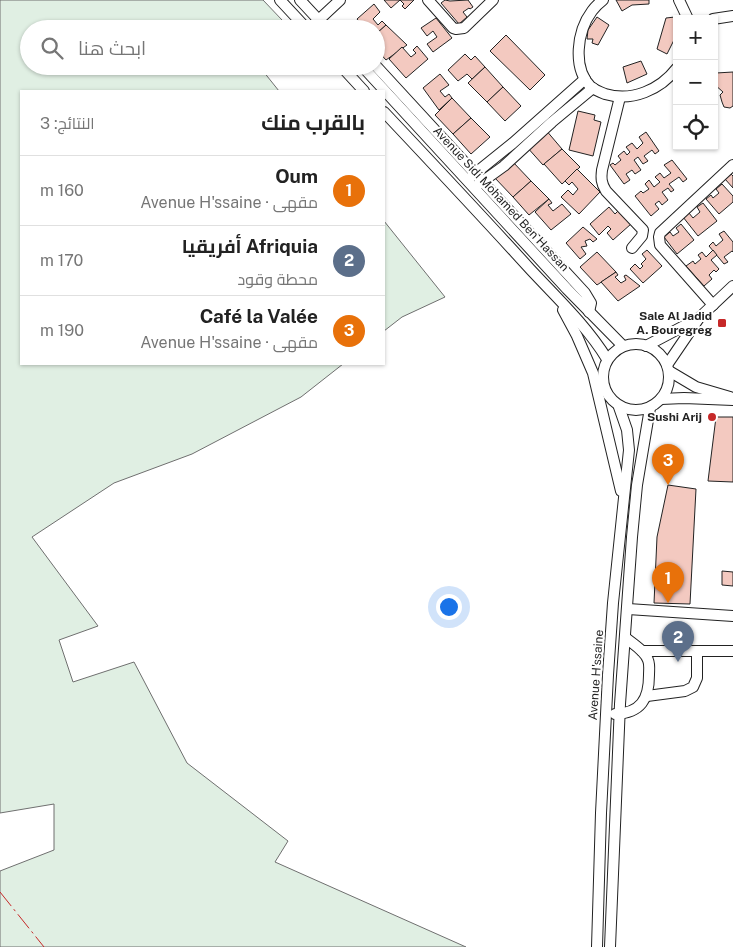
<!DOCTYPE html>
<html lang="ar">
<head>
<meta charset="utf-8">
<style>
	:root { --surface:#fff; --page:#f6f6f6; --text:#222; --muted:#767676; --line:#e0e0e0; --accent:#c62828 }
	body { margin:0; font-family:"Public Sans",Cairo,sans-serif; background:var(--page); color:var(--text); direction:rtl }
	.controls { position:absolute; right:15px; top:15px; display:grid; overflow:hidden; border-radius:0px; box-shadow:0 1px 4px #0004 }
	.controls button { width:45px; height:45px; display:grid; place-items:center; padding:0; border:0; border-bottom:1px solid var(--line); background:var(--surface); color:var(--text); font:25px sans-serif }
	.you { position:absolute; left:448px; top:606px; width:18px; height:18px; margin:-12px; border:4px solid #fff; border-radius:50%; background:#1a73e8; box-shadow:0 0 0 8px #1a73e833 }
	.badge { display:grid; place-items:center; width:32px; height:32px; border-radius:50%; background:var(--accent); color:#fff; font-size:16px; font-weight:700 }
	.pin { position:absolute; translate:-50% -41px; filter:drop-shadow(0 1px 2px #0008) }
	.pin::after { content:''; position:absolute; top:26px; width:18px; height:15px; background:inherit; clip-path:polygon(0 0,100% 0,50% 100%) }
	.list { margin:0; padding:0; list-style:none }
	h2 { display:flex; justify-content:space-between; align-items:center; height:65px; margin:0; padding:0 20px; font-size:21px }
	h2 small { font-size:16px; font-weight:400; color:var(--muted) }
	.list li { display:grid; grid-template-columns:32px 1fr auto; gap:15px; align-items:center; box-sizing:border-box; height:70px; padding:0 20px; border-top:1px solid var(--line) }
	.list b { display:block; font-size:19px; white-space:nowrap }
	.list p { margin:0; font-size:16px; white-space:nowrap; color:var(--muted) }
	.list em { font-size:16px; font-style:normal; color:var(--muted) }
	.icon { flex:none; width:28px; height:28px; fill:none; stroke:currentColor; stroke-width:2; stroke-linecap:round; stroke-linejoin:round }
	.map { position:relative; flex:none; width:733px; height:947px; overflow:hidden; direction:ltr }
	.search { position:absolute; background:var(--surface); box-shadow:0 1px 4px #0004; left:20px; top:20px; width:365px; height:55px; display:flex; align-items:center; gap:12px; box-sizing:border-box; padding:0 18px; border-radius:28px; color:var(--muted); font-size:19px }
	.panel { position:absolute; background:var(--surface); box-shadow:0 1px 4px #0004; left:20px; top:90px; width:365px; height:275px; border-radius:0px; direction:rtl }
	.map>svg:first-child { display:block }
	.green { fill:#e0efe3; stroke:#6f6f6f }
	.building { fill:#f3c9c0; stroke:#222 }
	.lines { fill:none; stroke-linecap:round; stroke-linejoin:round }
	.minor-casing { stroke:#222; stroke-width:12 }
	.minor { stroke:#fff; stroke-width:10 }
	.power { stroke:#c62828; stroke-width:1; stroke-dasharray:18 4 2.5 4; stroke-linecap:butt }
	.poi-dot { fill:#c62828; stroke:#fff; stroke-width:2 }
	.labels { text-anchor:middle; stroke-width:4; stroke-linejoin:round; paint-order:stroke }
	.street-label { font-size:12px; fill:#222; stroke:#fff }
	.poi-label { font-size:12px; font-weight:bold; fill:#222; stroke:#fff; text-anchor:end }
</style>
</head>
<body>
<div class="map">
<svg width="733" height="947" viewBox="0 0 733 947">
	<rect width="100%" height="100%" fill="#fff"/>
	<g class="green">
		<path d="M0,0H263L282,20L272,29H29V66H259L279,91H21V364H343L301,397L192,454L114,483L32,537L98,626L59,640L73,682L134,662L187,763L288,841L275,862L466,947H0V871L54,850V804L0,813Z"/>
		<path d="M384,221L445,297L402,317L384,331Z"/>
	</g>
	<g class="building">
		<path d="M384,0H400L391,8Z"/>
		<path d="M400,0H414L405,9L402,6L404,4Z"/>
		<path d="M445,0L450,1L468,0L473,7L470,9L469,8L463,12L467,17L459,24L441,3Z"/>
		<path d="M616,0H649V4L632,5L622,11Z"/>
		<path d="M374,4L380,12L373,19L378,25L382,21L386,25L376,34V29H365L357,19Z"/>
		<path d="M597,17L609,25L598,45L592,43L593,39H587L588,30Z"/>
		<path d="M675,17L676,30L674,40L667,54L657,49L666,18Z"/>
		<path d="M436,18L452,38L433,52L427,44L437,37L433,31L427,36L421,28Z"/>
		<path d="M386,25L407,45L386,60L376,49V34Z"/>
		<path d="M506,35L545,75L530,90L490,51Z"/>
		<path d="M417,46L428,59L406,78L389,59L402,47L411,57L416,53L413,50Z"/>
		<path d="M465,54L471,60L475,56L485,67L472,79L467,74L458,81L448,70Z"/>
		<path d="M641,61L647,74L627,83L623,67Z"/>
		<path d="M485,67L503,87L487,102L468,83Z"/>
		<path d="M733,72V106L730,108L724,107L722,102L720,95L723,92L714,84V74L716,73Z"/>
		<path d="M440,74L449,85L440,91L445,97L449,94L452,98L439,110L423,88Z"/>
		<path d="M503,87L521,106L505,121L487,102Z"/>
		<path d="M452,98L471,118L453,134L435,115Z"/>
		<path d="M578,111L595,115L594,120L601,122L593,156L569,150Z"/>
		<path d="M471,118L490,137L471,154L453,134Z"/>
		<path d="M545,129L562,149L543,165L526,146Z"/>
		<path d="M646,132L659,151L655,154L652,150L644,156L648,161L643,164L638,157L634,160L641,170L635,174L632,170L626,174L630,180L624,184L610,165L613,163L615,165L621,160L618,156L624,151L627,155L630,152L626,147L632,143L637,149L643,143L639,137Z"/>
		<path d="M562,149L580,167L562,184L544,164Z"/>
		<path d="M672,160L687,179L683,182L679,177L669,184L674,190L671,192L668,188L662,192L668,200L662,205L659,201L655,204L659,209L651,216L635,196L641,191L643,193L649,189L645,184L649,180L654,187L660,182L655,177L660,173L664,178L671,173L664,165Z"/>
		<path d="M512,161L531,181L513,197L494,177Z"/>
		<path d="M577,169L600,192L579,214L561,197L568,190L573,195L578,189L572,182L569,185L565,181Z"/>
		<path d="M731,174L733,176V188L725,179Z"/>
		<path d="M531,181L549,199L529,215L513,197Z"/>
		<path d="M722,184L733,196V202L719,214L706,199L711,195L713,198L719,193L716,189Z"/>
		<path d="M549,199L552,203L548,205L553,211L562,204L571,214L551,230L535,212Z"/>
		<path d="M703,203L717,221L698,236L683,217L689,213L693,218L700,212L697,207Z"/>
		<path d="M609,207L615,214L618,211L631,224L613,240L607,233L611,229L608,226L599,235L590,224Z"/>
		<path d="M681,224L694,240L677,254L664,237L670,232L673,236L679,232L676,228Z"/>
		<path d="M583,227L597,239L593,242L590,239L585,241L587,246L581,247L586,254L580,259L566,243Z"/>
		<path d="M724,231L733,242V252L732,251L724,257L728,262L724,264L709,246L713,242L716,246L723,240L719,234Z"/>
		<path d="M647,250L662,266L643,283L630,269L635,264L640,269L643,266L641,264L646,259L642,254Z"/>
		<path d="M713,250L717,255L711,260L719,269L716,272L714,270L709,275L712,279L704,286L686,266L693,261L695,264L701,259L698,255L702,252L706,257Z"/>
		<path d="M597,252L616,272L597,285L580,267Z"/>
		<path d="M616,272L618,275L615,277L621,283L626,280L624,276L626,275L640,286L618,301L601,282Z"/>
		<path d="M716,417H733V482L708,481Z"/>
		<path d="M668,485L696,489L690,604L654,603L657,537Z"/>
		<path d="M722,571L733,572V586L722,585Z"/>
	</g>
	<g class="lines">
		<defs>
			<g id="minor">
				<path d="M280,0L307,29"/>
				<path d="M300,0L327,29"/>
				<path d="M428,0L453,28L456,29L464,28L493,0"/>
				<path d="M603,0C599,3 595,7 592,11C577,31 572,68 591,87C595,90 600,92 605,94C632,102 660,90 677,68"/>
				<path d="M679,0L688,19"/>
				<path d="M713,19L733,16"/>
				<path d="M309,29L340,0"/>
				<path d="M341,66L364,91"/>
				<path d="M362,66L567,289L623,346"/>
				<path d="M376,66L585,293L591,303L589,312"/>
				<path d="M620,97L602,170C601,178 601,183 606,191L643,230L642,236L632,248"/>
				<path d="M384,112C433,164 482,216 530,269C557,298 586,325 607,359"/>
				<path d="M472,176L513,143L585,79"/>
				<path d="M479,184L504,166L552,122L593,88"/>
				<path d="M713,305L660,245L659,237L660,233L733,165"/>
				<path d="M563,310L577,336L593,373L621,491"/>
				<circle cx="636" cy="377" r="33"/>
				<path d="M646,346L699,318L733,286"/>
				<path d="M667,365L699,318"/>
				<path d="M669,371L696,387L730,397"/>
				<path d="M661,399L684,398L733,400"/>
				<path d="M628,609L733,616"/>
				<path d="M642,651H733"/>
				<path d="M647,696L685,691L693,687L697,678V651"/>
				<path d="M615,714C641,713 649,699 649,675C649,670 650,665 648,660C645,651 633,644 626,638"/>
				<path d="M597,947L601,813L608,675L613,603L629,450L627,430L619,407"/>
				<path d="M610,947L620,704L632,537L637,485L650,408"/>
			</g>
		</defs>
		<use href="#minor" class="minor-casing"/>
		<use href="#minor" class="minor"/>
		<path class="power" d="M0,892L44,947"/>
	</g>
	<g class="poi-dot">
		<rect x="717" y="318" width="10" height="10" rx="2.5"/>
		<circle cx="712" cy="417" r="5"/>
	</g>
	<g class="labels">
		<g class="street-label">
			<text transform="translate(501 199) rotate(47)" y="4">Avenue Sidi Mohamed Ben Hassan</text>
			<text transform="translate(596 675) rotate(-86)" y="4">Avenue H'ssaine</text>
		</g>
		<g class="poi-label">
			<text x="712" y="320">Sale Al Jadid<tspan x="712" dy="14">A. Bouregreg</tspan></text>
			<text x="702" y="421">Sushi Arij</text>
		</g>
	</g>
</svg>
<div class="controls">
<button>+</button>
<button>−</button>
<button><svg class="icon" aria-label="locate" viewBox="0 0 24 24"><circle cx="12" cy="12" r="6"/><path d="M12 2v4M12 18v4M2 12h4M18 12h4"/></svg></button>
</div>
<div class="you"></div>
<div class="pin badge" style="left:668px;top:603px;background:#e8710a">1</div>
<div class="pin badge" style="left:678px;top:662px;background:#5c6f8a">2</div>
<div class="pin badge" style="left:668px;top:485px;background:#e8710a">3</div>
<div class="search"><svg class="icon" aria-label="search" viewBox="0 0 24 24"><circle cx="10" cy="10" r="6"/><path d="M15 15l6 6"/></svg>ابحث هنا</div>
<section class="panel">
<h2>بالقرب منك<small>النتائج: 3</small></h2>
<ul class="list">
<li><span class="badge" style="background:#e8710a">1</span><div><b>Oum</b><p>مقهى · Avenue H'ssaine</p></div><em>160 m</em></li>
<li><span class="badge" style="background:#5c6f8a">2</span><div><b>Afriquia أفريقيا</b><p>محطة وقود</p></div><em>170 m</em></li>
<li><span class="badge" style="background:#e8710a">3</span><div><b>Café la Valée</b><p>مقهى · Avenue H'ssaine</p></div><em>190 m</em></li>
</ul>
</section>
</div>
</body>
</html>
